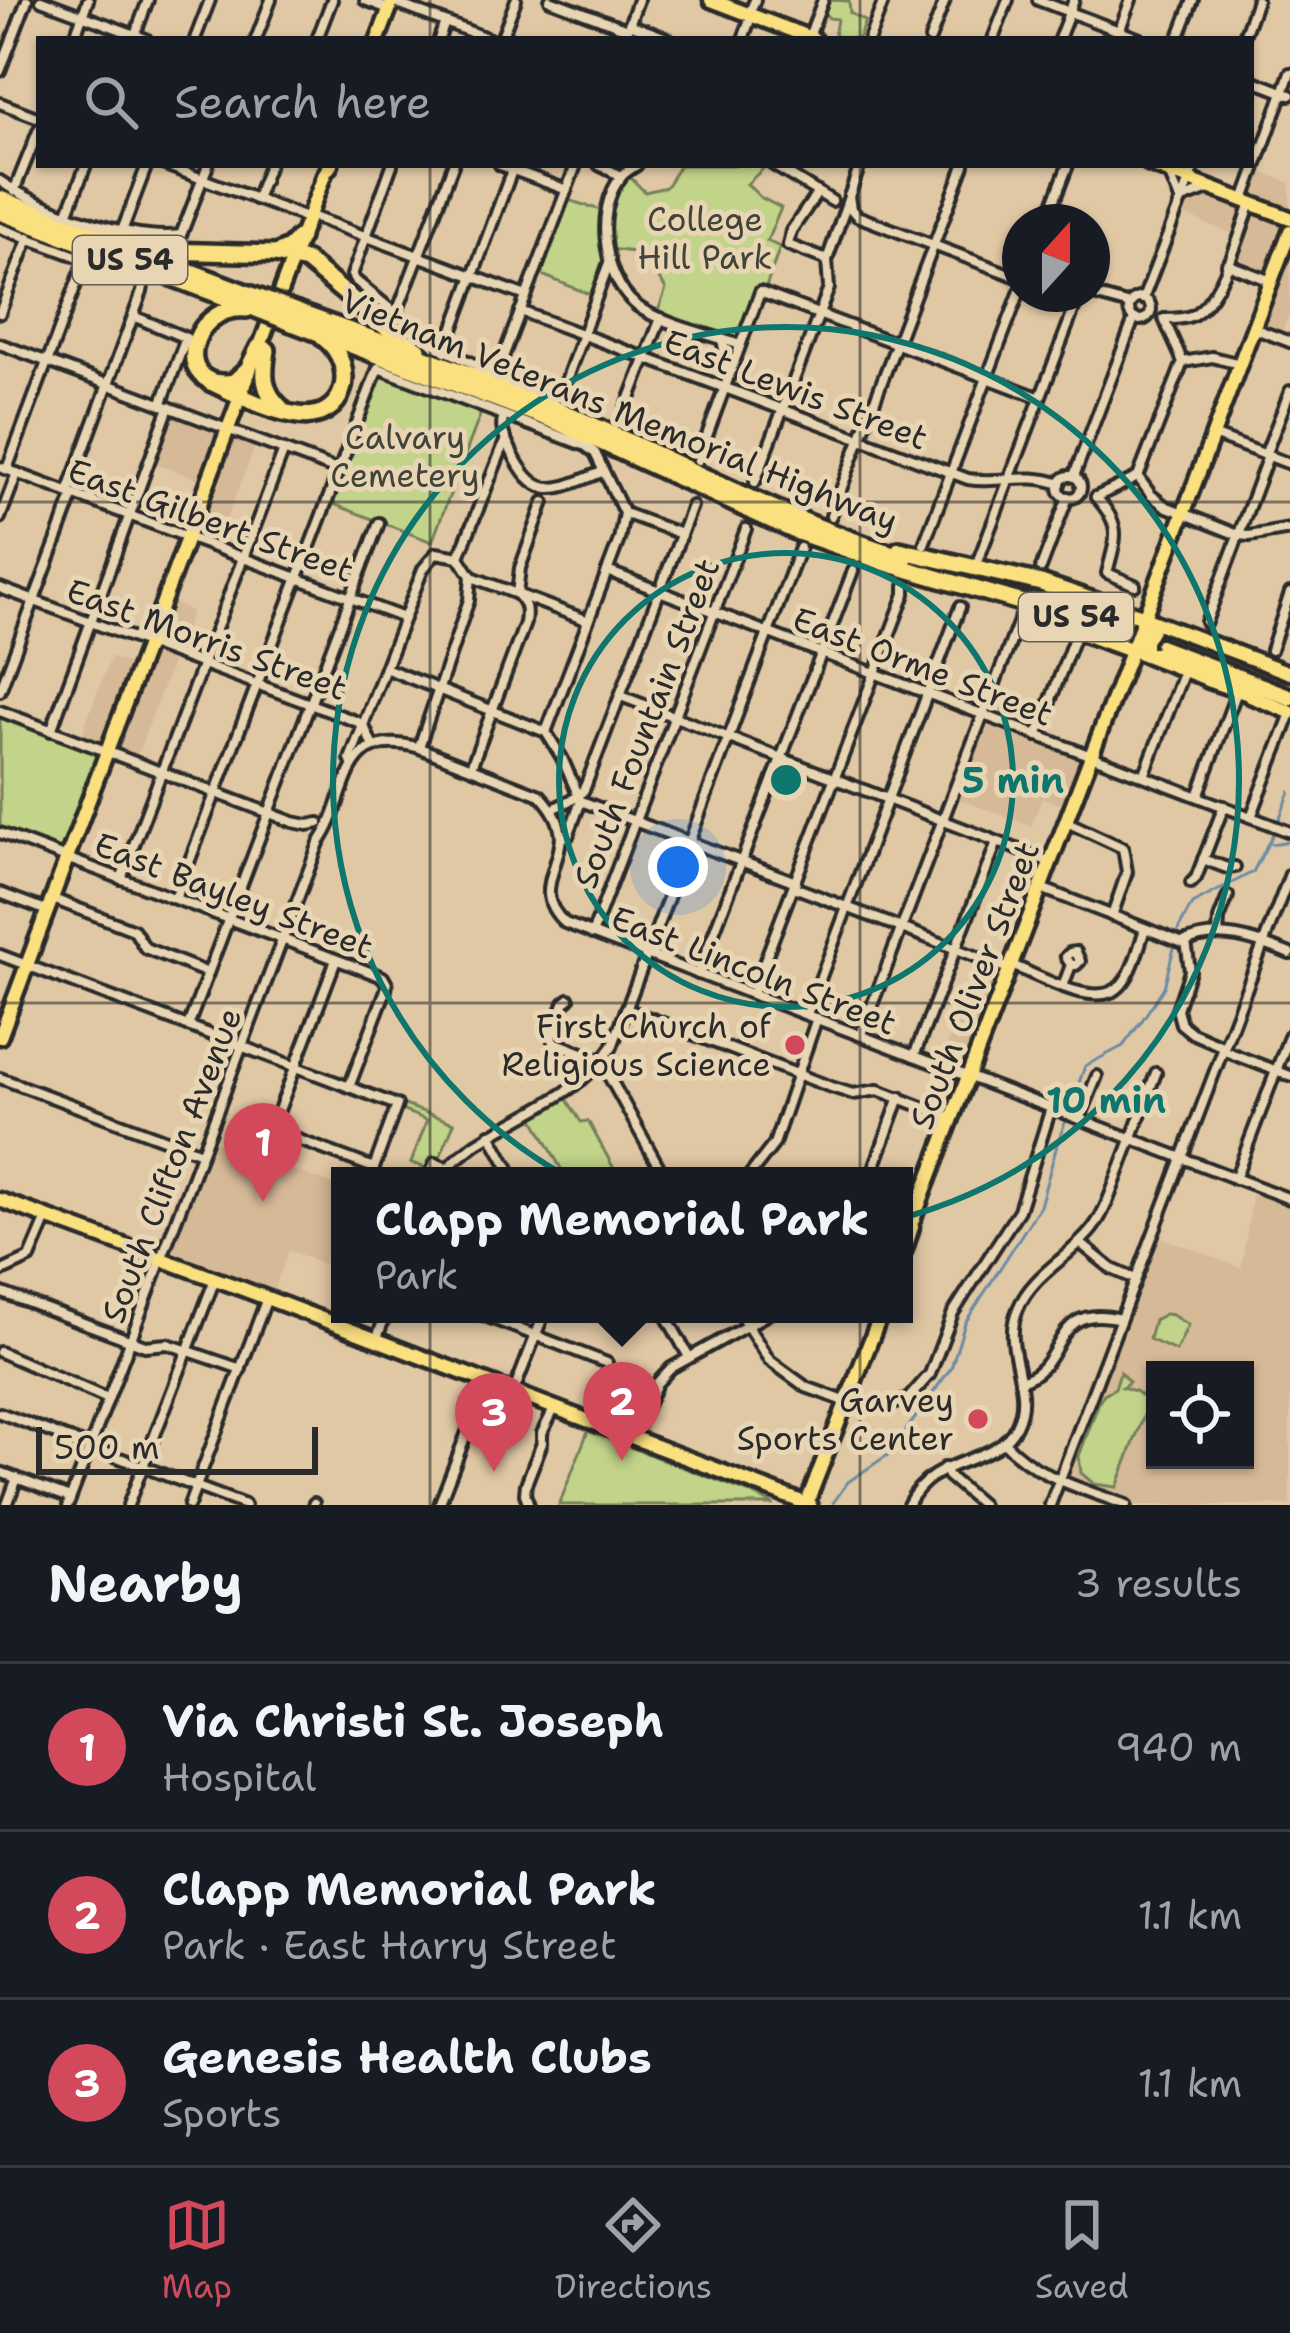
<!DOCTYPE html>
<html lang="en">
<head>
<meta charset="utf-8">
<style>
	:root { --surface:#171b24; --page:#242831; --text:#f1f3f6; --muted:#9ea1a6; --line:#363941; --accent:#d1495b }
	body { margin:0; font-family:"Shantell Sans",sans-serif; background:var(--page); color:var(--text) }
	.controls { position:absolute; right:36px; bottom:36px; display:grid; overflow:hidden; border-radius:0px; box-shadow:0 3px 9px #0004 }
	.controls button { width:108px; height:108px; display:grid; place-items:center; padding:0; border:0; border-bottom:3px solid var(--line); background:var(--surface); color:var(--text); font:60px sans-serif }
	.compass { position:absolute; left:1002px; top:204px; width:108px; height:108px; border-radius:50%; background:var(--surface); box-shadow:0 3px 9px #0004; rotate:21deg }
	.scale { position:absolute; left:36px; bottom:30px; width:282px; box-sizing:border-box; padding-left:12px; border:6px solid #2b2b2b; border-top:0; font-size:33px; line-height:42px; white-space:nowrap; color:#2b2b2b; -webkit-text-stroke:9px #e8d5b3; paint-order:stroke }
	.you { position:absolute; left:678px; top:867px; width:42px; height:42px; margin:-30px; border:9px solid #fff; border-radius:50%; background:#1a73e8; box-shadow:0 0 0 18px #1a73e833 }
	.badge { display:grid; place-items:center; width:78px; height:78px; border-radius:50%; background:var(--accent); color:#fff; font-size:39px; font-weight:700 }
	.pin { position:absolute; translate:-50% -99px; filter:drop-shadow(0 3px 6px #0008) }
	.pin::after { content:''; position:absolute; top:63px; width:42px; height:36px; background:inherit; clip-path:polygon(0 0,100% 0,50% 100%) }
	.popup { position:absolute; left:331px; top:1167px; width:582px; height:156px; box-sizing:border-box; display:grid; place-content:center; border-radius:0px; background:var(--surface); filter:drop-shadow(0 3px 9px #0005); font-size:39px; white-space:nowrap; color:var(--muted) }
	.popup b { font-size:45px; color:var(--text) }
	.popup::after { content:''; position:absolute; left:50%; top:100%; margin-left:-24px; border:24px solid transparent; border-top-color:var(--surface) }
	.list { margin:0; padding:0; list-style:none }
	h2 { display:flex; justify-content:space-between; align-items:center; height:156px; margin:0; padding:0 48px; font-size:51px }
	h2 small { font-size:39px; font-weight:400; color:var(--muted) }
	.list li { display:grid; grid-template-columns:78px 1fr auto; gap:36px; align-items:center; box-sizing:border-box; height:168px; padding:0 48px; border-top:3px solid var(--line) }
	.list b { display:block; font-size:45px; white-space:nowrap }
	.list p { margin:0; font-size:39px; white-space:nowrap; color:var(--muted) }
	.list em { font-size:39px; font-style:normal; color:var(--muted) }
	.icon { flex:none; width:66px; height:66px; fill:none; stroke:currentColor; stroke-width:2; stroke-linecap:round; stroke-linejoin:round }
	.map { position:relative; flex:none; width:1290px; height:1505px; overflow:hidden }
	.search { position:absolute; background:var(--surface); box-shadow:0 3px 9px #0004; left:36px; right:36px; top:36px; height:132px; display:flex; align-items:center; gap:30px; box-sizing:border-box; padding:0 42px; border-radius:0px; color:var(--muted); font-size:45px }
	.sheet { height:660px; background:var(--surface) }
	nav { display:flex; justify-content:space-around; align-items:center; box-sizing:border-box; height:168px; border-top:3px solid var(--line); background:var(--surface); font-size:33px; color:var(--muted) }
	nav a { display:grid; justify-items:center; gap:6px }
	nav .on { color:var(--accent) }
	.map>svg:first-child { display:block }
	.built { fill:#d6b997; fill-rule:evenodd }
	.green { fill:#c1d489; stroke:#76805a; stroke-width:3 }
	.lines { fill:none; stroke-linecap:round; stroke-linejoin:round }
	.stream { stroke:#6c8ca4; stroke-width:3 }
	.minor-casing { stroke:#2b2b2b; stroke-width:16 }
	.major-casing { stroke:#2b2b2b; stroke-width:21 }
	.highway-casing { stroke:#2b2b2b; stroke-width:24 }
	.minor { stroke:#e8d5b3; stroke-width:8 }
	.major { stroke:#fbe080; stroke-width:12 }
	.highway { stroke:#fbe080; stroke-width:15 }
	.major-bridge-casing { stroke:#2b2b2b; stroke-width:21; stroke-linecap:butt }
	.highway-bridge-casing { stroke:#2b2b2b; stroke-width:24; stroke-linecap:butt }
	.major-bridge { stroke:#fbe080; stroke-width:12 }
	.highway-bridge { stroke:#fbe080; stroke-width:15 }
	.grid { fill:none; stroke:#2b2b2b; stroke-width:3; stroke-opacity:0.55 }
	.ring { fill:none; stroke:#0f766e; stroke-width:6 }
	.poi-dot { fill:#d1495b; stroke:#e8d5b3; stroke-width:4.5 }
	.labels { text-anchor:middle; stroke-width:10; stroke-linejoin:round; paint-order:stroke }
	.shield { fill:#e8d5b3; stroke:#645e54; stroke-width:3 }
	.shield-label { font-size:30px; font-weight:bold; fill:#2b2b2b }
	.park-label { font-size:33px; fill:#424439; stroke:#e8d5b3 }
	.street-label { font-size:33px; fill:#2b2b2b; stroke:#e8d5b3 }
	.poi-label { font-size:33px; fill:#2b2b2b; stroke:#e8d5b3; text-anchor:end }
	.centre { fill:#0f766e; stroke:#e8d5b3; stroke-width:6 }
	.ring-label { font-size:36px; text-anchor:middle; font-weight:bold; fill:#0f766e; stroke:#e8d5b3; stroke-width:10; stroke-linejoin:round; paint-order:stroke }
</style>
</head>
<body>
<div class="map">
<svg width="1290" height="1505" viewBox="0 0 1290 1505">
	<rect width="100%" height="100%" fill="#e1c8a5"/>
	<filter id="ink" filterUnits="userSpaceOnUse"><feTurbulence type="fractalNoise" baseFrequency=".00833" numOctaves="2"/><feDisplacementMap in="SourceGraphic" scale="24" xChannelSelector="R" yChannelSelector="G"/><feConvolveMatrix kernelMatrix="1 2 1 2 8 2 1 2 1" color-interpolation-filters="sRGB"/></filter>
	<g filter="url(#ink)">
		<g class="built">
			<path d="M1257,170L1290,183V212L1252,198L1249,194Z"/>
			<path d="M1211,193L1244,206L1236,235L1178,213L1185,202L1194,197Z"/>
			<path d="M1252,209L1286,222L1266,276L1233,264L1232,260Z"/>
			<path d="M1290,239V313L1280,336L1258,327Z"/>
			<path d="M172,412L223,430L206,482L151,462Z"/>
			<path d="M240,437L257,442L217,544L196,536L195,532L235,440Z"/>
			<path d="M169,602L192,611L177,651L155,642Z"/>
			<path d="M153,648L175,655L136,759L115,748Z"/>
			<path d="M111,657L136,667L106,743L101,746L82,738L85,724Z"/>
			<path d="M984,718L1083,756L1065,806L1042,798L1031,826L953,797Z"/>
			<path d="M979,960L1002,970V972L968,1064L961,1068L941,1061Z"/>
			<path d="M211,1140L340,1187V1195L332,1217L340,1223L324,1264L289,1251L273,1291L170,1252Z"/>
			<path d="M1253,1192L1290,1205V1505H1134L1067,1480L1064,1478L1156,1235L1241,1268ZM1155,1370H1245V1460H1155Z"/>
		</g>
		<g class="green">
			<path d="M828,0L849,1L850,13L865,21L858,39L834,36L837,19L829,18L823,12Z"/>
			<path d="M680,165H767L747,184L760,197L781,208L767,241L780,247L765,290L759,289L739,341L657,314L666,289L641,253L609,249L594,296L537,273L565,199L607,212L619,184L627,174L645,192L666,187Z"/>
			<path d="M379,371L482,410L432,542L328,502Z"/>
			<path d="M0,716L101,754L63,855L0,831Z"/>
			<path d="M566,1098L581,1122L588,1121L618,1176H565L533,1117Z"/>
			<path d="M402,1104L454,1123L438,1162L432,1160L428,1169L411,1163L427,1120L401,1110Z"/>
			<path d="M1165,1314L1172,1315L1188,1325L1176,1351L1149,1339L1154,1320Z"/>
			<path d="M1120,1372L1129,1382L1122,1387L1135,1391L1149,1402L1117,1487L1094,1484L1081,1473L1079,1456L1099,1402L1104,1394L1115,1388Z"/>
			<path d="M588,1431L748,1492L774,1505H559Z"/>
		</g>
		<g class="lines">
			<g class="stream">
				<path d="M1278,822L1290,792"/>
				<path d="M1271,844L1290,841"/>
				<path d="M833,1503L848,1482L889,1454L951,1368L965,1323L1040,1206L1057,1145L1085,1066L1123,1046L1141,1022L1164,987L1179,928L1192,904L1253,872L1275,830"/>
			</g>
			<defs>
				<g id="minor">
					<path d="M41,0L146,39"/>
					<path d="M365,0L389,9"/>
					<path d="M550,0L627,29"/>
					<path d="M1038,0L1140,39"/>
					<path d="M393,2L489,39"/>
					<path d="M749,14L755,0"/>
					<path d="M629,24L669,39"/>
					<path d="M809,37L823,0"/>
					<path d="M134,38L148,0"/>
					<path d="M74,39L88,0"/>
					<path d="M195,39L210,0"/>
					<path d="M256,39L271,0"/>
					<path d="M317,39L332,0"/>
					<path d="M439,39L445,22"/>
					<path d="M501,39L516,0"/>
					<path d="M624,39L638,0"/>
					<path d="M743,39L751,17"/>
					<path d="M869,39L884,0"/>
					<path d="M930,39L945,0"/>
					<path d="M993,39L1008,0"/>
					<path d="M1059,39L1074,0"/>
					<path d="M1116,39L1131,0"/>
					<path d="M1178,39L1193,0"/>
					<path d="M1243,39L1257,0"/>
					<path d="M0,71L27,0"/>
					<path d="M1251,80L1290,95"/>
					<path d="M0,103L39,118"/>
					<path d="M165,165L307,218"/>
					<path d="M392,165L352,275L355,280L434,345L483,368L543,390L558,392L564,386L610,260"/>
					<path d="M500,165L567,190"/>
					<path d="M599,165L621,176"/>
					<path d="M637,165C634,167 624,173 622,176C592,209 604,288 643,310C672,327 709,334 740,345"/>
					<path d="M773,165L832,201"/>
					<path d="M1169,173L1180,200L1211,188"/>
					<path d="M0,181C41,209 131,242 181,235L208,165"/>
					<path d="M14,191L39,129"/>
					<path d="M818,192L791,231L788,245L827,260"/>
					<path d="M849,196L851,209L857,216L1020,278"/>
					<path d="M256,199L269,165"/>
					<path d="M1244,200L1290,73"/>
					<path d="M68,212L86,165"/>
					<path d="M316,218L526,296"/>
					<path d="M1046,222L1068,165"/>
					<path d="M0,228L144,281L142,292L69,490L72,499L0,691"/>
					<path d="M122,231L147,165"/>
					<path d="M1227,264L1271,281"/>
					<path d="M1090,294L1130,305"/>
					<circle cx="1140" cy="309" r="11"/>
					<path d="M1143,299L1195,165"/>
					<path d="M520,311L968,479C1000,484 1028,472 1060,484"/>
					<path d="M0,313L29,237"/>
					<path d="M396,315L453,165"/>
					<path d="M133,316L186,338L161,405"/>
					<path d="M1253,328L1290,342"/>
					<path d="M722,339L729,375"/>
					<path d="M0,344L227,429"/>
					<path d="M445,351L514,165"/>
					<path d="M1183,362L1212,357L1240,364"/>
					<path d="M497,373L576,165"/>
					<path d="M504,415C499,430 505,437 511,450C536,504 556,490 602,472"/>
					<path d="M620,424L661,318"/>
					<path d="M235,432L337,470"/>
					<path d="M1213,435L1290,464"/>
					<path d="M1265,455L1290,391"/>
					<path d="M698,460L760,292L1038,397"/>
					<path d="M0,467L404,618"/>
					<path d="M7,469L86,258"/>
					<path d="M1074,476L1134,319"/>
					<circle cx="1070" cy="487" r="11"/>
					<path d="M1138,477L1151,495L1165,506L1238,535L1249,536L1290,529"/>
					<path d="M755,482L829,288L827,260L860,165"/>
					<path d="M1096,497L1138,477L1183,362L1164,319C1174,319 1185,319 1193,315C1222,299 1240,233 1251,203"/>
					<path d="M1096,497C1123,527 1116,537 1107,573L1135,585"/>
					<path d="M624,513L681,534"/>
					<path d="M831,516L964,165"/>
					<path d="M0,518L17,473"/>
					<path d="M924,544L1020,291"/>
					<path d="M979,558L1076,304"/>
					<path d="M1041,568L1068,497"/>
					<path d="M607,571L1290,832"/>
					<path d="M472,577L586,620"/>
					<path d="M0,588L358,722L364,726L373,747"/>
					<path d="M1206,622L1268,456"/>
					<path d="M1271,650L1290,593"/>
					<path d="M385,668L546,732L562,758L580,799"/>
					<path d="M621,696L1050,862"/>
					<path d="M0,711L293,822L308,825L319,823"/>
					<path d="M51,731L169,407"/>
					<path d="M1037,736L1074,638"/>
					<path d="M419,747L469,600L471,576L459,557L506,439"/>
					<path d="M352,764L350,759L423,569L436,553L459,557"/>
					<path d="M471,767L525,623C527,610 526,603 517,594L520,568L544,502"/>
					<path d="M1144,776L1184,671"/>
					<path d="M1198,796L1237,691"/>
					<path d="M581,801L568,836L561,838C558,872 533,894 565,923L1290,1199"/>
					<path d="M581,801L796,882"/>
					<path d="M553,809L577,797L584,790L692,506"/>
					<path d="M1251,817L1290,716"/>
					<path d="M1067,822L1123,848L1127,872L1112,916"/>
					<path d="M0,833L383,977L387,984L386,990L349,1087"/>
					<path d="M1203,859L1227,868L1235,867"/>
					<path d="M121,879L284,450"/>
					<path d="M1191,883L1196,878L1224,806"/>
					<path d="M794,887L1009,969"/>
					<path d="M1041,888L1183,943C1218,926 1256,940 1290,954"/>
					<path d="M0,893L48,911"/>
					<path d="M53,899L134,930L145,948L208,973"/>
					<path d="M175,899L378,368L586,446L595,453L624,513L619,540L546,732"/>
					<path d="M592,934L746,529"/>
					<path d="M1218,935L1219,919L1228,896"/>
					<path d="M1186,941L1190,971L1177,1009L1181,1024L1192,1033L1224,1047"/>
					<path d="M0,955L397,1105L371,1176"/>
					<path d="M1012,965C1039,976 1100,1012 1122,984C1134,970 1139,946 1145,929"/>
					<path d="M698,974L853,571"/>
					<path d="M1063,986L1071,965L1066,957L1070,953L1076,952L1080,961L1076,965H1071"/>
					<path d="M752,994L905,594V586"/>
					<path d="M569,999L564,1003L552,1038L554,1042L600,1060L664,1176"/>
					<path d="M626,1009L831,1087L853,1094L878,1090L951,1118"/>
					<path d="M807,1014L960,607"/>
					<path d="M188,1026L379,523"/>
					<path d="M861,1034L1020,618"/>
					<path d="M1222,1050L1290,1076"/>
					<path d="M914,1056L997,842"/>
					<path d="M0,1078L201,1153"/>
					<path d="M1080,1118L1097,1076"/>
					<path d="M272,1130L374,1168"/>
					<path d="M490,1134L513,1176"/>
					<path d="M262,1155L336,960"/>
					<path d="M429,1176L435,1163L447,1168"/>
					<path d="M442,1176C451,1162 463,1154 476,1144C523,1113 580,1095 612,1047L800,548"/>
					<path d="M749,1176L774,1144L817,1018"/>
					<path d="M871,1176L900,1097"/>
					<path d="M1235,1179L1290,1034"/>
					<path d="M1080,1243L1112,1269L1135,1279"/>
					<path d="M0,1272L30,1258L47,1218"/>
					<path d="M0,1292L145,1346L168,1344L241,1369"/>
					<path d="M480,1314L607,1363"/>
					<path d="M665,1314L689,1357"/>
					<path d="M740,1314L769,1360L806,1387L861,1407L890,1405L908,1399L930,1374L953,1313L1019,1210L1051,1108"/>
					<path d="M376,1340L386,1314"/>
					<path d="M0,1352L108,1399"/>
					<path d="M1020,1381C1069,1368 1048,1301 1120,1319"/>
					<path d="M514,1391L544,1314"/>
					<path d="M0,1413L245,1505"/>
					<path d="M633,1437L657,1383L671,1368L768,1314"/>
					<path d="M1004,1442C1035,1477 1084,1489 1126,1505"/>
					<path d="M944,1468L948,1476L982,1505"/>
					<path d="M0,1472L70,1498"/>
					<path d="M7,1505L17,1478"/>
					<path d="M68,1505L319,843C351,799 337,727 417,747L540,795C552,808 560,820 561,838"/>
					<path d="M128,1505L215,1279"/>
					<path d="M189,1505L267,1298"/>
					<path d="M313,1505L314,1503"/>
					<path d="M439,1505L486,1383"/>
					<path d="M529,1505L525,1494L526,1484L542,1443V1433L554,1409"/>
					<path d="M908,1505C933,1453 996,1467 1016,1426C1036,1387 1000,1350 1018,1309C1032,1274 1071,1257 1093,1228C1106,1210 1112,1189 1120,1169C1132,1137 1144,1105 1156,1073"/>
					<path d="M1050,1505L1290,874"/>
				</g>
				<g id="major">
					<path d="M711,0L814,39"/>
					<path d="M378,39L393,0"/>
					<path d="M1150,165L1290,218"/>
					<path d="M258,351L325,173L331,165"/>
					<path d="M1144,618L1290,673"/>
					<path d="M1142,623L1290,231"/>
					<path d="M1132,650L1215,682"/>
					<path d="M1250,696L1290,712"/>
					<path d="M0,1037L250,370"/>
					<path d="M0,1200L243,1289L810,1505"/>
					<path d="M904,1235L913,1220L1134,644"/>
					<path d="M904,1252L912,1227"/>
					<path d="M806,1505L881,1314"/>
				</g>
				<g id="highway">
					<path d="M0,199L108,240"/>
					<path d="M0,212L259,310"/>
					<path d="M102,237L164,251L276,254L306,261L388,329L418,349"/>
					<path d="M276,254L289,248L300,237"/>
					<path d="M147,255L262,299"/>
					<path d="M247,309C188,303 170,393 234,382L248,369L259,347"/>
					<path d="M297,312C388,345 481,376 570,415C682,464 788,522 905,558"/>
					<path d="M292,323L555,421L795,531L883,562L1105,627L1290,697"/>
					<path d="M267,350C263,374 262,391 281,408"/>
					<path d="M210,382C237,394 268,411 298,415C345,422 360,367 324,338"/>
					<path d="M899,550L1041,583L1144,618"/>
					<path d="M1047,619L1132,650"/>
					<path d="M1208,679L1256,695"/>
				</g>
			</defs>
			<use href="#minor" class="minor-casing"/>
			<use href="#major" class="major-casing"/>
			<use href="#highway" class="highway-casing"/>
			<use href="#minor" class="minor"/>
			<use href="#major" class="major"/>
			<use href="#highway" class="highway"/>
			<defs>
				<g id="major-bridge">
					<path d="M1134,644L1142,623"/>
					<path d="M1145,648V641L1152,629"/>
				</g>
				<g id="highway-bridge">
					<path d="M262,299L297,312"/>
					<path d="M259,310L292,323"/>
				</g>
			</defs>
			<use href="#major-bridge" class="major-bridge-casing"/>
			<use href="#highway-bridge" class="highway-bridge-casing"/>
			<use href="#major-bridge" class="major-bridge"/>
			<use href="#highway-bridge" class="highway-bridge"/>
		</g>
	</g>
	<path class="grid" d="M430,0V39M860,0V39M430,165V1505M860,165V1505M0,502H1290M0,1003H1290"/>
	<g class="ring">
		<circle cx="786" cy="780" r="227"/>
		<circle cx="786" cy="780" r="453"/>
	</g>
	<g class="poi-dot">
		<circle cx="795" cy="1045" r="12"/>
		<circle cx="978" cy="1419" r="12"/>
	</g>
	<g class="labels">
		<g class="shield">
			<rect x="73" y="236" width="114" height="48" rx="9"/>
			<rect x="1019" y="593" width="114" height="48" rx="9"/>
		</g>
		<g class="shield-label">
			<text x="130" y="270">US 54</text>
			<text x="1076" y="627">US 54</text>
		</g>
		<g class="park-label">
			<text x="705" y="231">College<tspan x="705" dy="38">Hill Park</tspan></text>
			<text x="405" y="449">Calvary<tspan x="405" dy="38">Cemetery</tspan></text>
		</g>
		<g class="street-label">
			<text transform="translate(796 389) rotate(21)" y="12">East Lewis Street</text>
			<text transform="translate(620 410) rotate(22)" y="12">Vietnam Veterans Memorial Highway</text>
			<text transform="translate(211 520) rotate(20)" y="12">East Gilbert Street</text>
			<text transform="translate(207 639) rotate(20)" y="12">East Morris Street</text>
			<text transform="translate(923 666) rotate(21)" y="12">East Orme Street</text>
			<text transform="translate(646 723) rotate(-69)" y="12">South Fountain Street</text>
			<text transform="translate(234 895) rotate(21)" y="12">East Bayley Street</text>
			<text transform="translate(754 970) rotate(21)" y="12">East Lincoln Street</text>
			<text transform="translate(974 985) rotate(-69)" y="12">South Oliver Street</text>
			<text transform="translate(171 1165) rotate(-69)" y="12">South Clifton Avenue</text>
		</g>
		<g class="poi-label">
			<text x="771" y="1038">First Church of<tspan x="771" dy="38">Religious Science</tspan></text>
			<text x="954" y="1412">Garvey<tspan x="954" dy="38">Sports Center</tspan></text>
		</g>
	</g>
	<circle cx="786" cy="780" r="18" class="centre"/>
	<g class="ring-label">
		<text x="1013" y="793">5 min</text>
		<text x="1106" y="1113">10 min</text>
	</g>
</svg>
<div class="controls">
<button><svg class="icon" aria-label="locate" viewBox="0 0 24 24"><circle cx="12" cy="12" r="6"/><path d="M12 2v4M12 18v4M2 12h4M18 12h4"/></svg></button>
</div>
<svg class="compass" viewBox="-18 -18 36 36"><path d="M0-13l5 13h-10z" fill="#e53935"/><path d="M0 13l5-13h-10z" fill="#9ea1a6"/></svg>
<div class="scale">500 m</div>
<div class="you"></div>
<div class="pin badge" style="left:263px;top:1202px">1</div>
<div class="pin badge" style="left:622px;top:1461px">2</div>
<div class="popup"><b>Clapp Memorial Park</b>Park</div>
<div class="pin badge" style="left:494px;top:1472px">3</div>
<div class="search"><svg class="icon" aria-label="search" viewBox="0 0 24 24"><circle cx="10" cy="10" r="6"/><path d="M15 15l6 6"/></svg>Search here</div>
</div>
<section class="sheet">
<h2>Nearby<small>3 results</small></h2>
<ul class="list">
<li><span class="badge">1</span><div><b>Via Christi St. Joseph</b><p>Hospital</p></div><em>940 m</em></li>
<li><span class="badge">2</span><div><b>Clapp Memorial Park</b><p>Park · East Harry Street</p></div><em>1.1 km</em></li>
<li><span class="badge">3</span><div><b>Genesis Health Clubs</b><p>Sports</p></div><em>1.1 km</em></li>
</ul>
</section>
<nav>
<a class="on"><svg class="icon" aria-label="map" viewBox="0 0 24 24"><path d="M3 6l6-2 6 2 6-2v14l-6 2-6-2-6 2zM9 4v14M15 6v14"/></svg>Map</a>
<a><svg class="icon" aria-label="directions" viewBox="0 0 24 24"><path d="M12 3l9 9-9 9-9-9zM9 14v-3h6M13 9l2 2-2 2"/></svg>Directions</a>
<a><svg class="icon" aria-label="saved" viewBox="0 0 24 24"><path d="M7 4h10v16l-5-4-5 4z"/></svg>Saved</a>
</nav>
</body>
</html>
